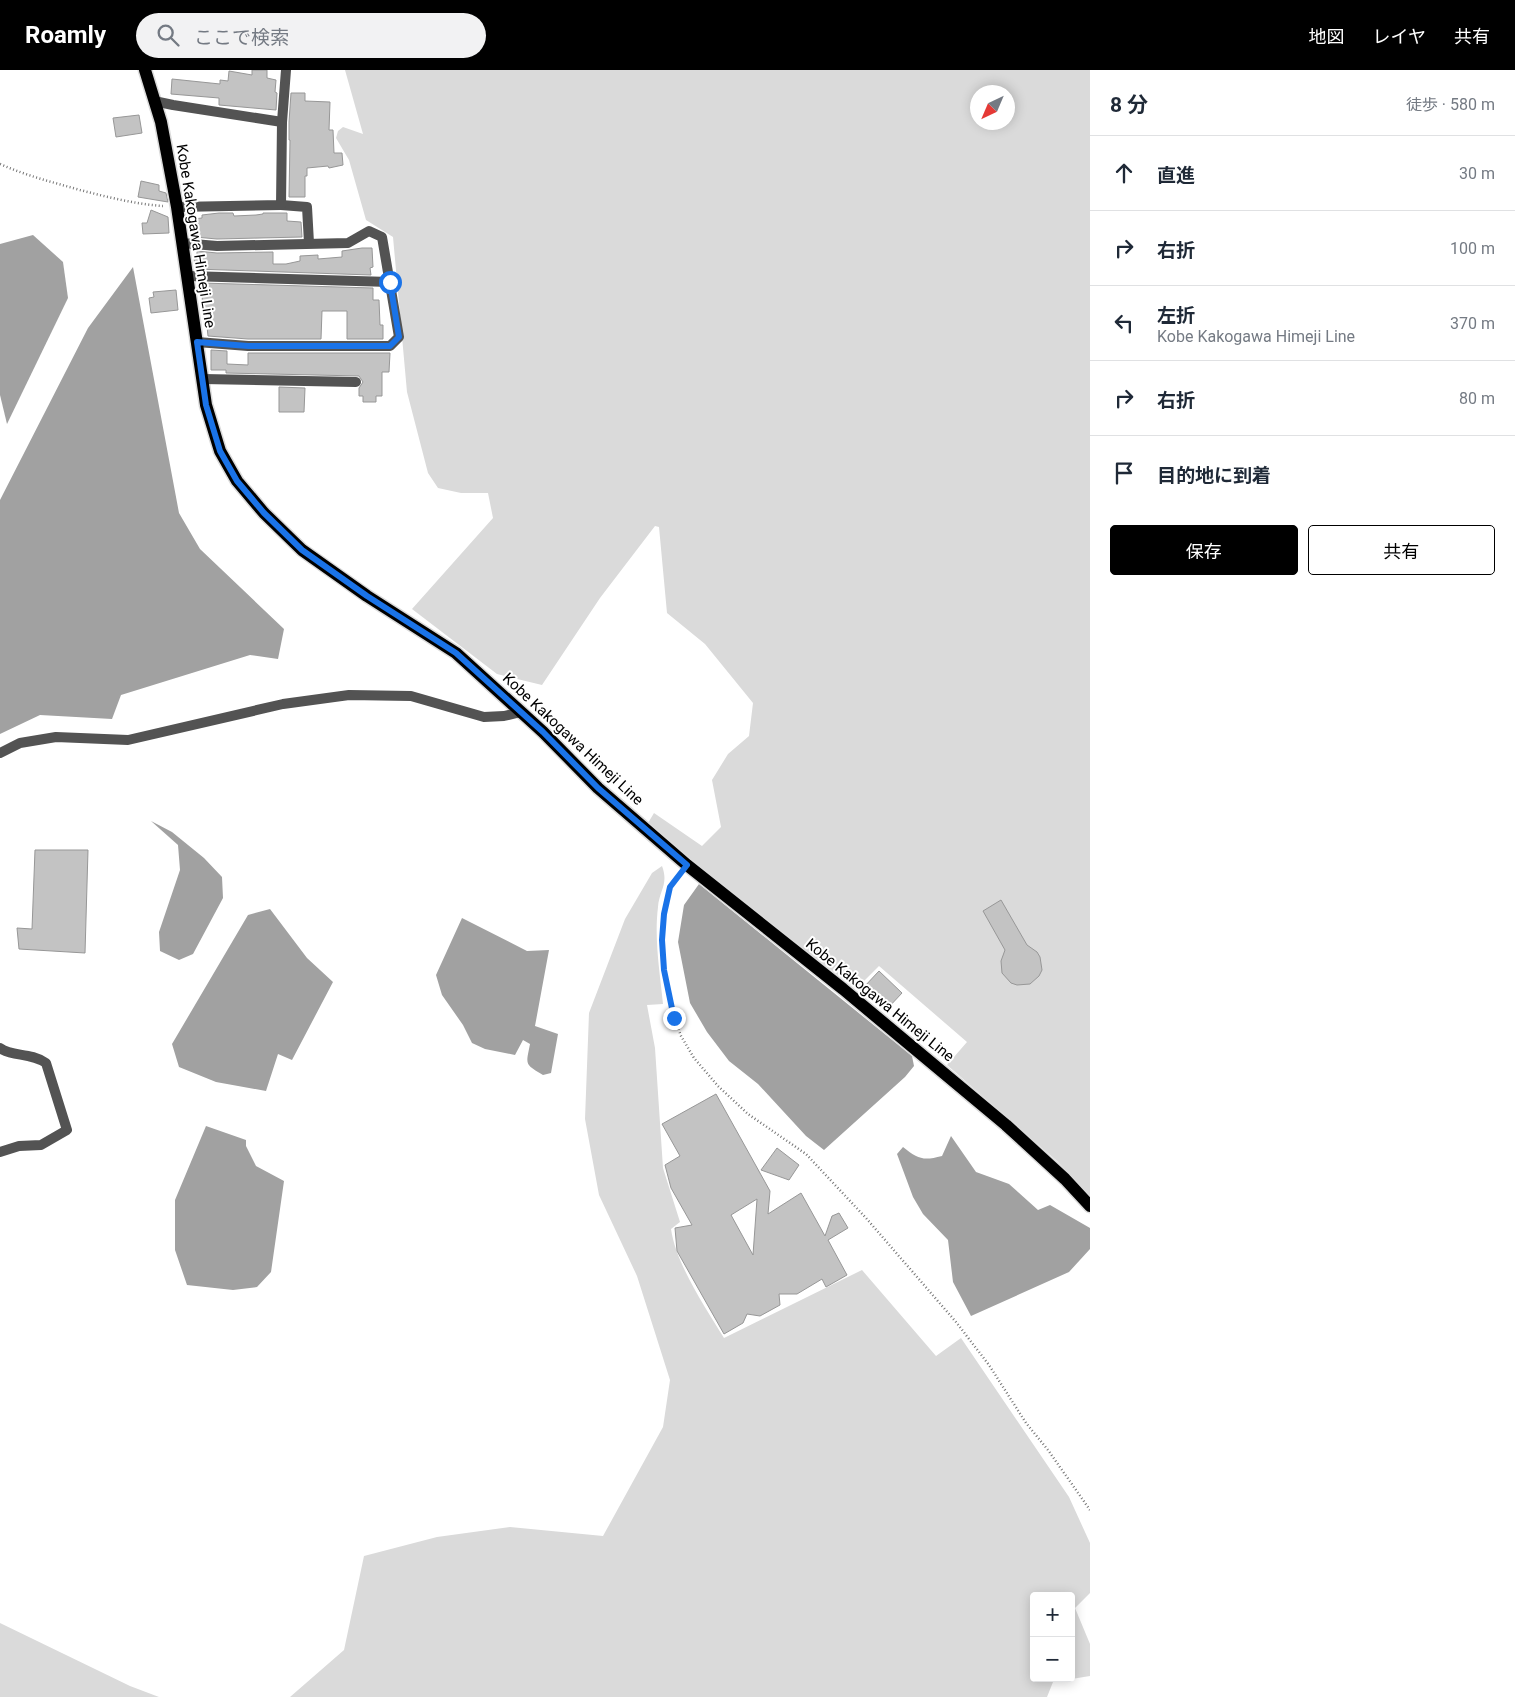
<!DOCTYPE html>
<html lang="ja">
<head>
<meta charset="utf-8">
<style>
	:root { --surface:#fff; --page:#f2f2f3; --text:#1f2937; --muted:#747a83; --line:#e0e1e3; --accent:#000 }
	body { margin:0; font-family:Roboto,"Noto Sans JP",sans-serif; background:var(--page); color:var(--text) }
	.controls { position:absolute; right:15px; bottom:15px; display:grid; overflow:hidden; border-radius:5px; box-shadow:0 2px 12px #0003 }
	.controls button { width:45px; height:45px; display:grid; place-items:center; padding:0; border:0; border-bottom:1px solid var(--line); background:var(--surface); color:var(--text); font:25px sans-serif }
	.compass { position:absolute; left:970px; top:15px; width:45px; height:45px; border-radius:50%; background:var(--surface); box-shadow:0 2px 12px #0003; rotate:224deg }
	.stop { position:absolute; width:15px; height:15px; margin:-11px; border:4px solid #1a73e8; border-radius:50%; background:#fff }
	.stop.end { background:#1a73e8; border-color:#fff; box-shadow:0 1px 5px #0008 }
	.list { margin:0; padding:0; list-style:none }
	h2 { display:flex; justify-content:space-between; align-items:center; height:65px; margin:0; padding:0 20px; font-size:21px }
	h2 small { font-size:16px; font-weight:400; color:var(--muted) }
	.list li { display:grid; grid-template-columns:32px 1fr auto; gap:15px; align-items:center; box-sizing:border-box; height:75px; padding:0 20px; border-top:1px solid var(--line) }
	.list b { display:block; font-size:19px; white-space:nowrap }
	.list p { margin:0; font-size:16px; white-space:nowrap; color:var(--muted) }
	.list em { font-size:16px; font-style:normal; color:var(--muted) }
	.actions { display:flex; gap:10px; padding:15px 20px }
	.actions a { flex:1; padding:11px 0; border:1px solid var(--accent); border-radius:5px; text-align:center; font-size:18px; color:var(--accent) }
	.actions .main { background:var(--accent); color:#fff }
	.icon { flex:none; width:28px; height:28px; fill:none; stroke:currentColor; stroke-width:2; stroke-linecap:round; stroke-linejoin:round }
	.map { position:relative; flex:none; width:1090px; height:1627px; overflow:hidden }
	header { display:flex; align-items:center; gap:30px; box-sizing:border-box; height:70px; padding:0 25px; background:var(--accent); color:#fff }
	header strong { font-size:24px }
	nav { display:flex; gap:28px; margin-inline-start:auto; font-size:18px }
	.search { width:350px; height:45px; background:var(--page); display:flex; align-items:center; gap:12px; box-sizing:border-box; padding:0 18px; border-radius:28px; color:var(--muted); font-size:19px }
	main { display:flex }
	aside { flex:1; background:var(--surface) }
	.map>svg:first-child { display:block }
	.green { fill:#dadada; fill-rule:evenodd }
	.water { fill:#a1a1a1 }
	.building { fill:#c3c3c3; stroke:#979797; fill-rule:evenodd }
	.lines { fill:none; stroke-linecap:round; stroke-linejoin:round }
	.primary-casing { stroke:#dbdbdb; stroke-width:15 }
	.path { stroke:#757575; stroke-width:2.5; stroke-dasharray:1 2.5; stroke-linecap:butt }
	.street { stroke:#535353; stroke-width:10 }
	.primary { stroke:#000; stroke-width:12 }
	.route { stroke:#1a73e8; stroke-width:6 }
	.labels { text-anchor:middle; stroke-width:4; stroke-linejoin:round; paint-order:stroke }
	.street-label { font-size:15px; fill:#000; stroke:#fff }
</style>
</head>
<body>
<header>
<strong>Roamly</strong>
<div class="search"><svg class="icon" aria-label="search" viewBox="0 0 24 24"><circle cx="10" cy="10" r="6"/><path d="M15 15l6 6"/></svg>ここで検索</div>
<nav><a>地図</a><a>レイヤ</a><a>共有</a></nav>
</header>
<main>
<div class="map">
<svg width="1090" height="1627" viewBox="0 0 1090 1627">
	<rect width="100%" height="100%" fill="#fff"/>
	<g class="green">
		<path d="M345,0H1090V1127L1057,1091L947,995L967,972L879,896L856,919L699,799L648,753L654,743L702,776L721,757L712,710L728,684L749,666L753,633L705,574L667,543L659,457L655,456L600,528L542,615L497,604L412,539L493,448L488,423H461L438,418L428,403L407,322L393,167L366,150L349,90L336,68L338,61L343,57L363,64ZM978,22H1008V52H978Z"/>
		<path d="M662,796C669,814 659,821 658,837C654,869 660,903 663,934L647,935L655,978L663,1098L680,1152L671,1159C676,1194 705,1237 724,1268L862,1200L936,1286L961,1268L1069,1427L1090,1473V1523L1075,1538L1090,1574V1606L1053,1612L1047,1627H290L344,1580L364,1486L437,1467L510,1457L603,1466L663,1357L670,1310L637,1206L599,1125L585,1049L589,943L625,849L652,803ZM1034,1526H1071V1608H1034Z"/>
		<path d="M0,1553L130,1616L159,1627H0Z"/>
	</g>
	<g class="water">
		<path d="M33,165L63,192L68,228L7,354L0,325V174Z"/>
		<path d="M133,197L179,443L200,479L284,559L278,589L250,585L121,625L112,649L40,645L0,664V430L88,258Z"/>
		<path d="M151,751L172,762L204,788L222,807L223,828L193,884L179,890L160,881L159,862L180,800L178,775Z"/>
		<path d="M699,814L912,986L914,996L905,1007L824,1080L806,1066L758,1014L729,991L707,962L690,933L678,872L684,835Z"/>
		<path d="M270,839L307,888L333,912L292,990L278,984L266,1021L216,1012L179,997L172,974L248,845Z"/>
		<path d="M462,848L527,881L549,880L535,956L558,964L551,1003L543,1005C524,994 526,995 530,974L523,970L515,985L485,979L472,973L463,955L442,925L436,905Z"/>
		<path d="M206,1056L246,1070V1076L256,1096L284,1111L271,1202L257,1217L233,1220L187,1215L175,1180V1130Z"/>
		<path d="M951,1066L976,1102L1009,1114L1038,1140L1050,1135L1090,1158V1179L1069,1202L971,1246L953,1212L948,1170L923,1144L913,1127L897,1084L903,1077C918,1089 923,1091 942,1086Z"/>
	</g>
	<g class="building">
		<path d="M252,0H267V8L276,10L275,22L277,23L276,40L219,35V28L171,24L172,9L220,14V10L228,11L229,1L252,5Z"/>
		<path d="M291,23H305V31L330,32L329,60H333L334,83H342L343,95L329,98L328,96L307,98V106H305V127H289L290,70H289V52Z"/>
		<path d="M139,45L142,63L116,67L113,48Z"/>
		<path d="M141,111L159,115V121L166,123L168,132L138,127Z"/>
		<path d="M151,140L168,147L169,163L143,164L142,153H147Z"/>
		<path d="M219,143H233L234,146L256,145L263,144V143H287V151L301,152L302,167L217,169L195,167L193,149L202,148V145Z"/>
		<path d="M362,178H372L373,197L370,198L371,205L195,199L194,187H197V181L217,183L273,182V194H286L300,191V186L318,185V189L342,187V181Z"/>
		<path d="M201,213L373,218V230H379L380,255H383V269H347V241H322L321,269H248L208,266L205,238H203Z"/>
		<path d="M176,220L178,240L151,243L149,228L154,227L153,222Z"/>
		<path d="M211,280L227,281V294L248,295V283H390L389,302H382V326H376V332H363V326H359V318L363,312L359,306L226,303V300H211Z"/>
		<path d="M279,317L305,318L304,342H279Z"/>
		<path d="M35,780H88L85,883L19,879L17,858L32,859Z"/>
		<path d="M1001,830L1027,875L1037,882L1040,887L1042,900L1039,906L1030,914L1017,915L1011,913L1002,903L1001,891L1005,880L983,841Z"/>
		<path d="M879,901L902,923L887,939L864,917Z"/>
		<path d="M716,1024L770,1121L768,1144L801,1123L825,1166L832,1146L839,1143L848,1158L828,1170L847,1205L826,1217L822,1209L797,1224H779L780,1235L760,1246L747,1244L743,1253L724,1264L677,1181L675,1158L692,1155L671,1118L665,1095L680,1086L662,1054ZM757,1129L753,1185L731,1145Z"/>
		<path d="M777,1078L799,1095L789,1110L761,1100Z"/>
	</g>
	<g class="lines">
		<defs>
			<path id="primary" d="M145,0L161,52L177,137L206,335L220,381L237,411L264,443L302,480L367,526L456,583L543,662L598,718L687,795L843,919L1006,1055L1065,1109L1090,1136"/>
		</defs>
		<use href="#primary" class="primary-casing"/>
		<g class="path">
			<path d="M0,94C27,106 52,112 80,120C107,127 135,134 163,136"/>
			<path d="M680,804L670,817L664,844L662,870L664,900L674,947L681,966L694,988L718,1016L748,1044L806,1084L866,1148L956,1252L989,1295L1026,1353L1048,1380L1090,1440"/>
		</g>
		<g class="street">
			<path d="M154,31L173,35L282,52"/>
			<path d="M281,135L307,137L309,173"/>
			<path d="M177,137L281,135L282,52L286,0"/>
			<path d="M182,173L217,176L348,173L369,161L382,167L399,267L390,276H248L197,272"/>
			<path d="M188,206L390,212"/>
			<path d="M203,309L356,312"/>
			<path d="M0,683L20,673L56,667L128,670L283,634L349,625L411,626L484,647L504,646L521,642"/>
			<path d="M0,978C12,987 30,982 46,993L67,1060L41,1075L19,1076L0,1082"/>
		</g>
		<use href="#primary" class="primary"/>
	</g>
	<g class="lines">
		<path class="route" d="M390,212L399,267L390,276H248L197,272L206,335L220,381L237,411L264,443L302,480L367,526L456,583L543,662L598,718L687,795L670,817L664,844L662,870L664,900L674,948"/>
	</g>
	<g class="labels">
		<g class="street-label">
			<text transform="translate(196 166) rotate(81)" y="5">Kobe Kakogawa Himeji Line</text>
			<text transform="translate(573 669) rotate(43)" y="5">Kobe Kakogawa Himeji Line</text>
			<text transform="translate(880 930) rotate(39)" y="5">Kobe Kakogawa Himeji Line</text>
		</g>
	</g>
</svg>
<div class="controls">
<button>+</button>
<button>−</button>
</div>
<svg class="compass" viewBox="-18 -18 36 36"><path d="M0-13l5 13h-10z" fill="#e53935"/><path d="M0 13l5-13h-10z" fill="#747a83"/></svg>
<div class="stop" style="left:390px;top:212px"></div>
<div class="stop end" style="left:674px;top:948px"></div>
</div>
<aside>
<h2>8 分<small>徒歩 · 580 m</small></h2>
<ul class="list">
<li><svg class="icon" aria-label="ahead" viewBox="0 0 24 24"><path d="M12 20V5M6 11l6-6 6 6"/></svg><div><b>直進</b></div><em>30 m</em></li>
<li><svg class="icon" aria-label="right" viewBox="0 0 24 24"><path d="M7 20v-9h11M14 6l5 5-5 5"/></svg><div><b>右折</b></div><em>100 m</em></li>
<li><svg class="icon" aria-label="left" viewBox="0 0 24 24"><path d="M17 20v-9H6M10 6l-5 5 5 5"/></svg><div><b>左折</b><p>Kobe Kakogawa Himeji Line</p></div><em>370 m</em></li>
<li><svg class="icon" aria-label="right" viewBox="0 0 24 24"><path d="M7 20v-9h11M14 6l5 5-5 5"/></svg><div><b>右折</b></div><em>80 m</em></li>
<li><svg class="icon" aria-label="arrive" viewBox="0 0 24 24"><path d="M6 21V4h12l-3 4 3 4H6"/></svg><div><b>目的地に到着</b></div></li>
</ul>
<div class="actions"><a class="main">保存</a><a>共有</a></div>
</aside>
</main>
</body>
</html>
